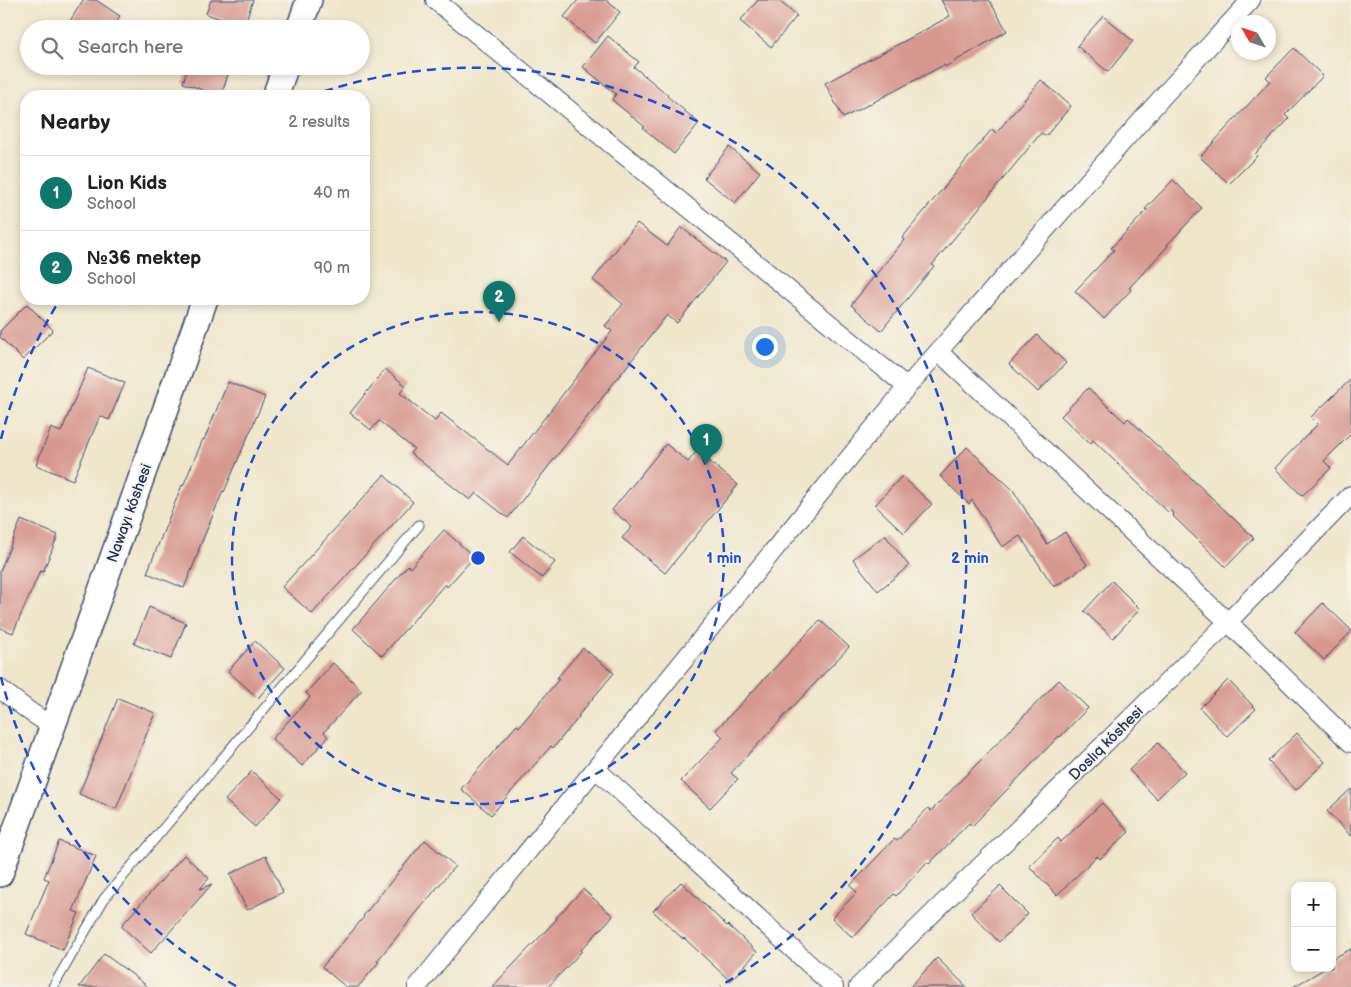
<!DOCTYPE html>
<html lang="en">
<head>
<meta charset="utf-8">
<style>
	:root { --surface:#fff; --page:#f6f6f6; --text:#202124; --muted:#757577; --line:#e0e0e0; --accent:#0f766e }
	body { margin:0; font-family:"Balsamiq Sans",sans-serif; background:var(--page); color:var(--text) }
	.controls { position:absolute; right:15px; bottom:15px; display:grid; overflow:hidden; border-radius:10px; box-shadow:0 2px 8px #0003 }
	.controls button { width:45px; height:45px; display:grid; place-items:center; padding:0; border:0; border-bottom:1px solid var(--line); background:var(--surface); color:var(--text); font:25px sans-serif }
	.compass { position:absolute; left:1231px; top:15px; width:45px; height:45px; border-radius:50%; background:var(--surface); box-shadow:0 2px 8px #0003; rotate:309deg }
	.you { position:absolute; left:764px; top:346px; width:18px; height:18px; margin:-12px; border:4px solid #fff; border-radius:50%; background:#1a73e8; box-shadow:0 0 0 8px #1a73e833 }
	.badge { display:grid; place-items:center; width:32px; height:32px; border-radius:50%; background:var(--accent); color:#fff; font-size:16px; font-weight:700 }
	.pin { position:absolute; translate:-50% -41px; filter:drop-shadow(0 1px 2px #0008) }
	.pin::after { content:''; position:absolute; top:26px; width:18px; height:15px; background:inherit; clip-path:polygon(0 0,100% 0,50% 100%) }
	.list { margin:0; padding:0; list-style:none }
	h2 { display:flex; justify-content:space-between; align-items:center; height:65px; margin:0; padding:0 20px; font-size:21px }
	h2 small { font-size:16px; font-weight:400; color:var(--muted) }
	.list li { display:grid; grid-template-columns:32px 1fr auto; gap:15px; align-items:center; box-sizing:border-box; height:75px; padding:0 20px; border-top:1px solid var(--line) }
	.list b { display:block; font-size:19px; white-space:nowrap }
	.list p { margin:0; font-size:16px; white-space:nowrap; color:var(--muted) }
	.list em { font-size:16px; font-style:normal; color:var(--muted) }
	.icon { flex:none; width:28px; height:28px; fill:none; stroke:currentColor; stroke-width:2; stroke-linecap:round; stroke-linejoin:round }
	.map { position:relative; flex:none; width:1351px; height:987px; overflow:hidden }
	.search { position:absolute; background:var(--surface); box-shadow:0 2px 8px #0003; left:20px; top:20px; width:350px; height:55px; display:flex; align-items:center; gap:12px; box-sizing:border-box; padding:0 18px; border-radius:28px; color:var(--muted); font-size:19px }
	.panel { position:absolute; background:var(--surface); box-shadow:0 2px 8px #0003; left:20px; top:90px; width:350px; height:215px; border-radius:20px }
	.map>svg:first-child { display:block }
	.building { fill:#d7988f }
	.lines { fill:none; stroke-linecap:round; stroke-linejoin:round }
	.service-casing { stroke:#3b4a6e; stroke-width:11 }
	.minor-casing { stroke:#3b4a6e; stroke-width:20 }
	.secondary-casing { stroke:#3b4a6e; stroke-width:28 }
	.service { stroke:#fff; stroke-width:9 }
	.minor { stroke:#fff; stroke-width:18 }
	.secondary { stroke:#fff; stroke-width:25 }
	.ring { fill:none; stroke:#1d4ed8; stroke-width:2.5; stroke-dasharray:9 6 }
	.labels { text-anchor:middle; stroke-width:4; stroke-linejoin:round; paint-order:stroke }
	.street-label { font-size:15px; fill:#1b2f5e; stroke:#f7f3e8 }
	.centre { fill:#1d4ed8; stroke:#f7f3e8; stroke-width:2.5 }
	.ring-label { font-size:15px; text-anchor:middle; font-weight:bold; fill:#1d4ed8; stroke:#f7f3e8; stroke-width:4; stroke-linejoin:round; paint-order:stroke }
</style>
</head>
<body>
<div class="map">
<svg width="1351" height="987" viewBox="0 0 1351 987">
	<rect width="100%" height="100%" fill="#f7f3e8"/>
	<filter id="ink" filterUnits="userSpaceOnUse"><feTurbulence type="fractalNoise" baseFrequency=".02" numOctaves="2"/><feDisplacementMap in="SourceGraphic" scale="10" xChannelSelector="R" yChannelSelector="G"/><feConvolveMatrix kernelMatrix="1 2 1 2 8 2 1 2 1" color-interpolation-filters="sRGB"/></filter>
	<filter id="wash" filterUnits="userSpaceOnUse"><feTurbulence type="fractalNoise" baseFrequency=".0096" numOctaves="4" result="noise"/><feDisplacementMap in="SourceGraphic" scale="20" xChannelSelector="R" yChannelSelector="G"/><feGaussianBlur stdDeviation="1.12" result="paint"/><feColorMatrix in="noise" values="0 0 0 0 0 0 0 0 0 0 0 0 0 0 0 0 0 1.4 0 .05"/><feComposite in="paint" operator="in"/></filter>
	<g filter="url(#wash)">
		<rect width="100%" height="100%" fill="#efe6ca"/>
		<g id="blocks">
			<g class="building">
				<path d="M83,0H96L120,16L112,29H65Z"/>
				<path d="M211,0H253L244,26L206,14Z"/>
				<path d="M578,0H606L620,12L595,43L564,17Z"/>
				<path d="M758,0H778L797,16L771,47L740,21Z"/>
				<path d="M941,0H989L1007,31L945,67L944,65L843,118L825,83L914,36L950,16Z"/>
				<path d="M1103,16L1133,41L1108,72L1077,46Z"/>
				<path d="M608,36L639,62L634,67L668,95L667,96L699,123L674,154L643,128L645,127L612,100L616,94L583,67Z"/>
				<path d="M1294,48L1323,76L1285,115L1289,119L1255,154L1257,156L1229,184L1200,157L1270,81L1266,77Z"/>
				<path d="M188,66H231L221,96L183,83Z"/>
				<path d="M1041,80L1071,106L1046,136L1041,133L932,265L934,266L881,331L851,305L904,240L902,238L992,129L996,133Z"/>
				<path d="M729,147L760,172L735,203L704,178Z"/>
				<path d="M1173,180L1202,208L1167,245L1168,246L1129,288L1131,290L1104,319L1075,291L1114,250L1111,248L1147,210L1145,209Z"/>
				<path d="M637,223L667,246L681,227L726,262L677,323L667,315L508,518L476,493L470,500L410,453L414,449L379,421L371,430L350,413L385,369L406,386L400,393L435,421L441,413L508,465L612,331L605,326L623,304L593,280Z"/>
				<path d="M27,304L53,330L23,360L0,337V331Z"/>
				<path d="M1037,335L1066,363L1038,392L1009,364Z"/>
				<path d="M88,368L125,383L109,420L100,416L73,480L36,465L51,428L61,432Z"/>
				<path d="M1351,379V434L1324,461L1331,468L1302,496L1275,468L1318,424L1311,417Z"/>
				<path d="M228,382L265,397L224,492L223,491L198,551H199L184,588L147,573L182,485L183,486L203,439L204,440Z"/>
				<path d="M1088,388L1125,422L1128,418L1254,538L1226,567L1173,516L1174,515L1170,510L1168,512L1093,440L1090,444L1061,416Z"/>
				<path d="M666,444L688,462L697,451L738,485L665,573L622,538L632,527L612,510Z"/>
				<path d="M967,447L1013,490L1047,544L1065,532L1087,565L1054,587L1020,536L1002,547L972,500L969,504L940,476Z"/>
				<path d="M384,475L413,502L312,614L282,587Z"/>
				<path d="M902,476L932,504L904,533L875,505Z"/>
				<path d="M21,520L58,535L43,572L40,571L13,633L0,628V571Z"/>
				<path d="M444,530L474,557L447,587L445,584L382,656L353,629L408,565L410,568Z"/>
				<path d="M885,535L909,566L878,591L853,559Z"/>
				<path d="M523,536L555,562L542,578L510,552Z"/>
				<path d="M1112,581L1140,609L1113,638L1084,611Z"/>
				<path d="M1323,603L1351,630V632L1324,660L1295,632Z"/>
				<path d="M149,607L186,623L171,659L134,644Z"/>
				<path d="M820,620L849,647L731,773L738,779L710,808L681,781L723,737L716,730Z"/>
				<path d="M255,641L285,668L258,698L228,671Z"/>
				<path d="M583,648L614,673L578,716L579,717L553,748L551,746L491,815L461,789L517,725L519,727L559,679L557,678Z"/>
				<path d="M333,663L362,690L324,732L328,737L302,766L272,739L310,697L306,693Z"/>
				<path d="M1059,680L1088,708L1060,737L1059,736L972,826L969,823L929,864L927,862L896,896L894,894L853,938L832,918L857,892L850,886L894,839L897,841L928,808L931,811Z"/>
				<path d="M1228,680L1256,709L1227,737L1200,708Z"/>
				<path d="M118,698L155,713L116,809L79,794Z"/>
				<path d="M1297,733L1325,762L1296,790L1268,761Z"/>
				<path d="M1158,743L1185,772L1157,799L1129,770Z"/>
				<path d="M252,771L281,798L255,827L225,800Z"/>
				<path d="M1351,789V836L1327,811Z"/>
				<path d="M1102,803L1129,832L1100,859L1097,856L1057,895L1029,866L1058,838L1061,842Z"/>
				<path d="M425,840L455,866L377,961L379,962L358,987H346L322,967L364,917L363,916Z"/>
				<path d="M59,841L96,856L73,911L79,913L63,950L26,934L49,880L44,878Z"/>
				<path d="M184,855L209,878L200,889L212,884L151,953L121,926Z"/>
				<path d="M266,856L283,892L247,910L230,874Z"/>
				<path d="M681,882L727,926L728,925L757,952L730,981L684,938L683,939L653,911Z"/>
				<path d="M1000,886L1028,914L999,942L971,913Z"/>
				<path d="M583,889L613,916L581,950L582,951L548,987H492L557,919L556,918Z"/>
				<path d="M1351,949V987H1293L1326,968H1332V959Z"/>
				<path d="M104,954L133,975L148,987H79Z"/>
				<path d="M937,958L967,987H910Z"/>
			</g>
		</g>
	</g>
	<g filter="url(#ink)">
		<use href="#blocks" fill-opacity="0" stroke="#3b4a6e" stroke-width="1"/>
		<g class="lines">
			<defs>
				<path id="service" d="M53,987L104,899L419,525"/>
				<g id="minor">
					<path d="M435,0L907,387"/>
					<path d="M939,352L1228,622L1351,743"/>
					<path d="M0,689L29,711L53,727"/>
					<path d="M596,769L834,987"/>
					<path d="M417,987L907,387L1164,95L1251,0"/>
					<path d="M858,987L1228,622L1351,495"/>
				</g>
				<g id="secondary">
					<path d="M299,29L309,0"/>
					<path d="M275,96L286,66"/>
					<path d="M0,874L205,299"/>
				</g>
			</defs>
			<use href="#service" class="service-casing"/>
			<use href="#minor" class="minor-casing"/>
			<use href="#secondary" class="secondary-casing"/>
			<use href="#service" class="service"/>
			<use href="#minor" class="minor"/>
			<use href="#secondary" class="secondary"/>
		</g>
	</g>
	<g class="ring">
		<circle cx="478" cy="558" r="246"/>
		<path d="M236 986A492 492 0 0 1 1 677M1 439A492 492 0 0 1 59 301M310 96A492 492 0 0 1 720 986"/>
	</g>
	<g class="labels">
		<g class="street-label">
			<text transform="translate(129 513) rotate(-70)" y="5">Nawayı kóshesi</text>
			<text transform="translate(1106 743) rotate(-45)" y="5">Doslıq kóshesi</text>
		</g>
	</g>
	<circle cx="478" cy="558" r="8" class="centre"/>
	<g class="ring-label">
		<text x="724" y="563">1 min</text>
		<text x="970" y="563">2 min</text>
	</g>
</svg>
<div class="controls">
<button>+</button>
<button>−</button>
</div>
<svg class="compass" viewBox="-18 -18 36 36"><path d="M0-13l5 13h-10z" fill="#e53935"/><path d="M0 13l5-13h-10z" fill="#757577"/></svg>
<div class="you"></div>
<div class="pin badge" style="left:706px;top:465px">1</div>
<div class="pin badge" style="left:499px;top:322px">2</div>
<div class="search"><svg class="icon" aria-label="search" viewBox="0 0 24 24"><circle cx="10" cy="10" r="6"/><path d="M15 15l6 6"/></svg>Search here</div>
<section class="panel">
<h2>Nearby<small>2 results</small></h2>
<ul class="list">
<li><span class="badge">1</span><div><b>Lion Kids</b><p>School</p></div><em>40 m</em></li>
<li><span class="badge">2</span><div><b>№36 mektep</b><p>School</p></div><em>90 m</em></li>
</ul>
</section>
</div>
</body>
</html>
